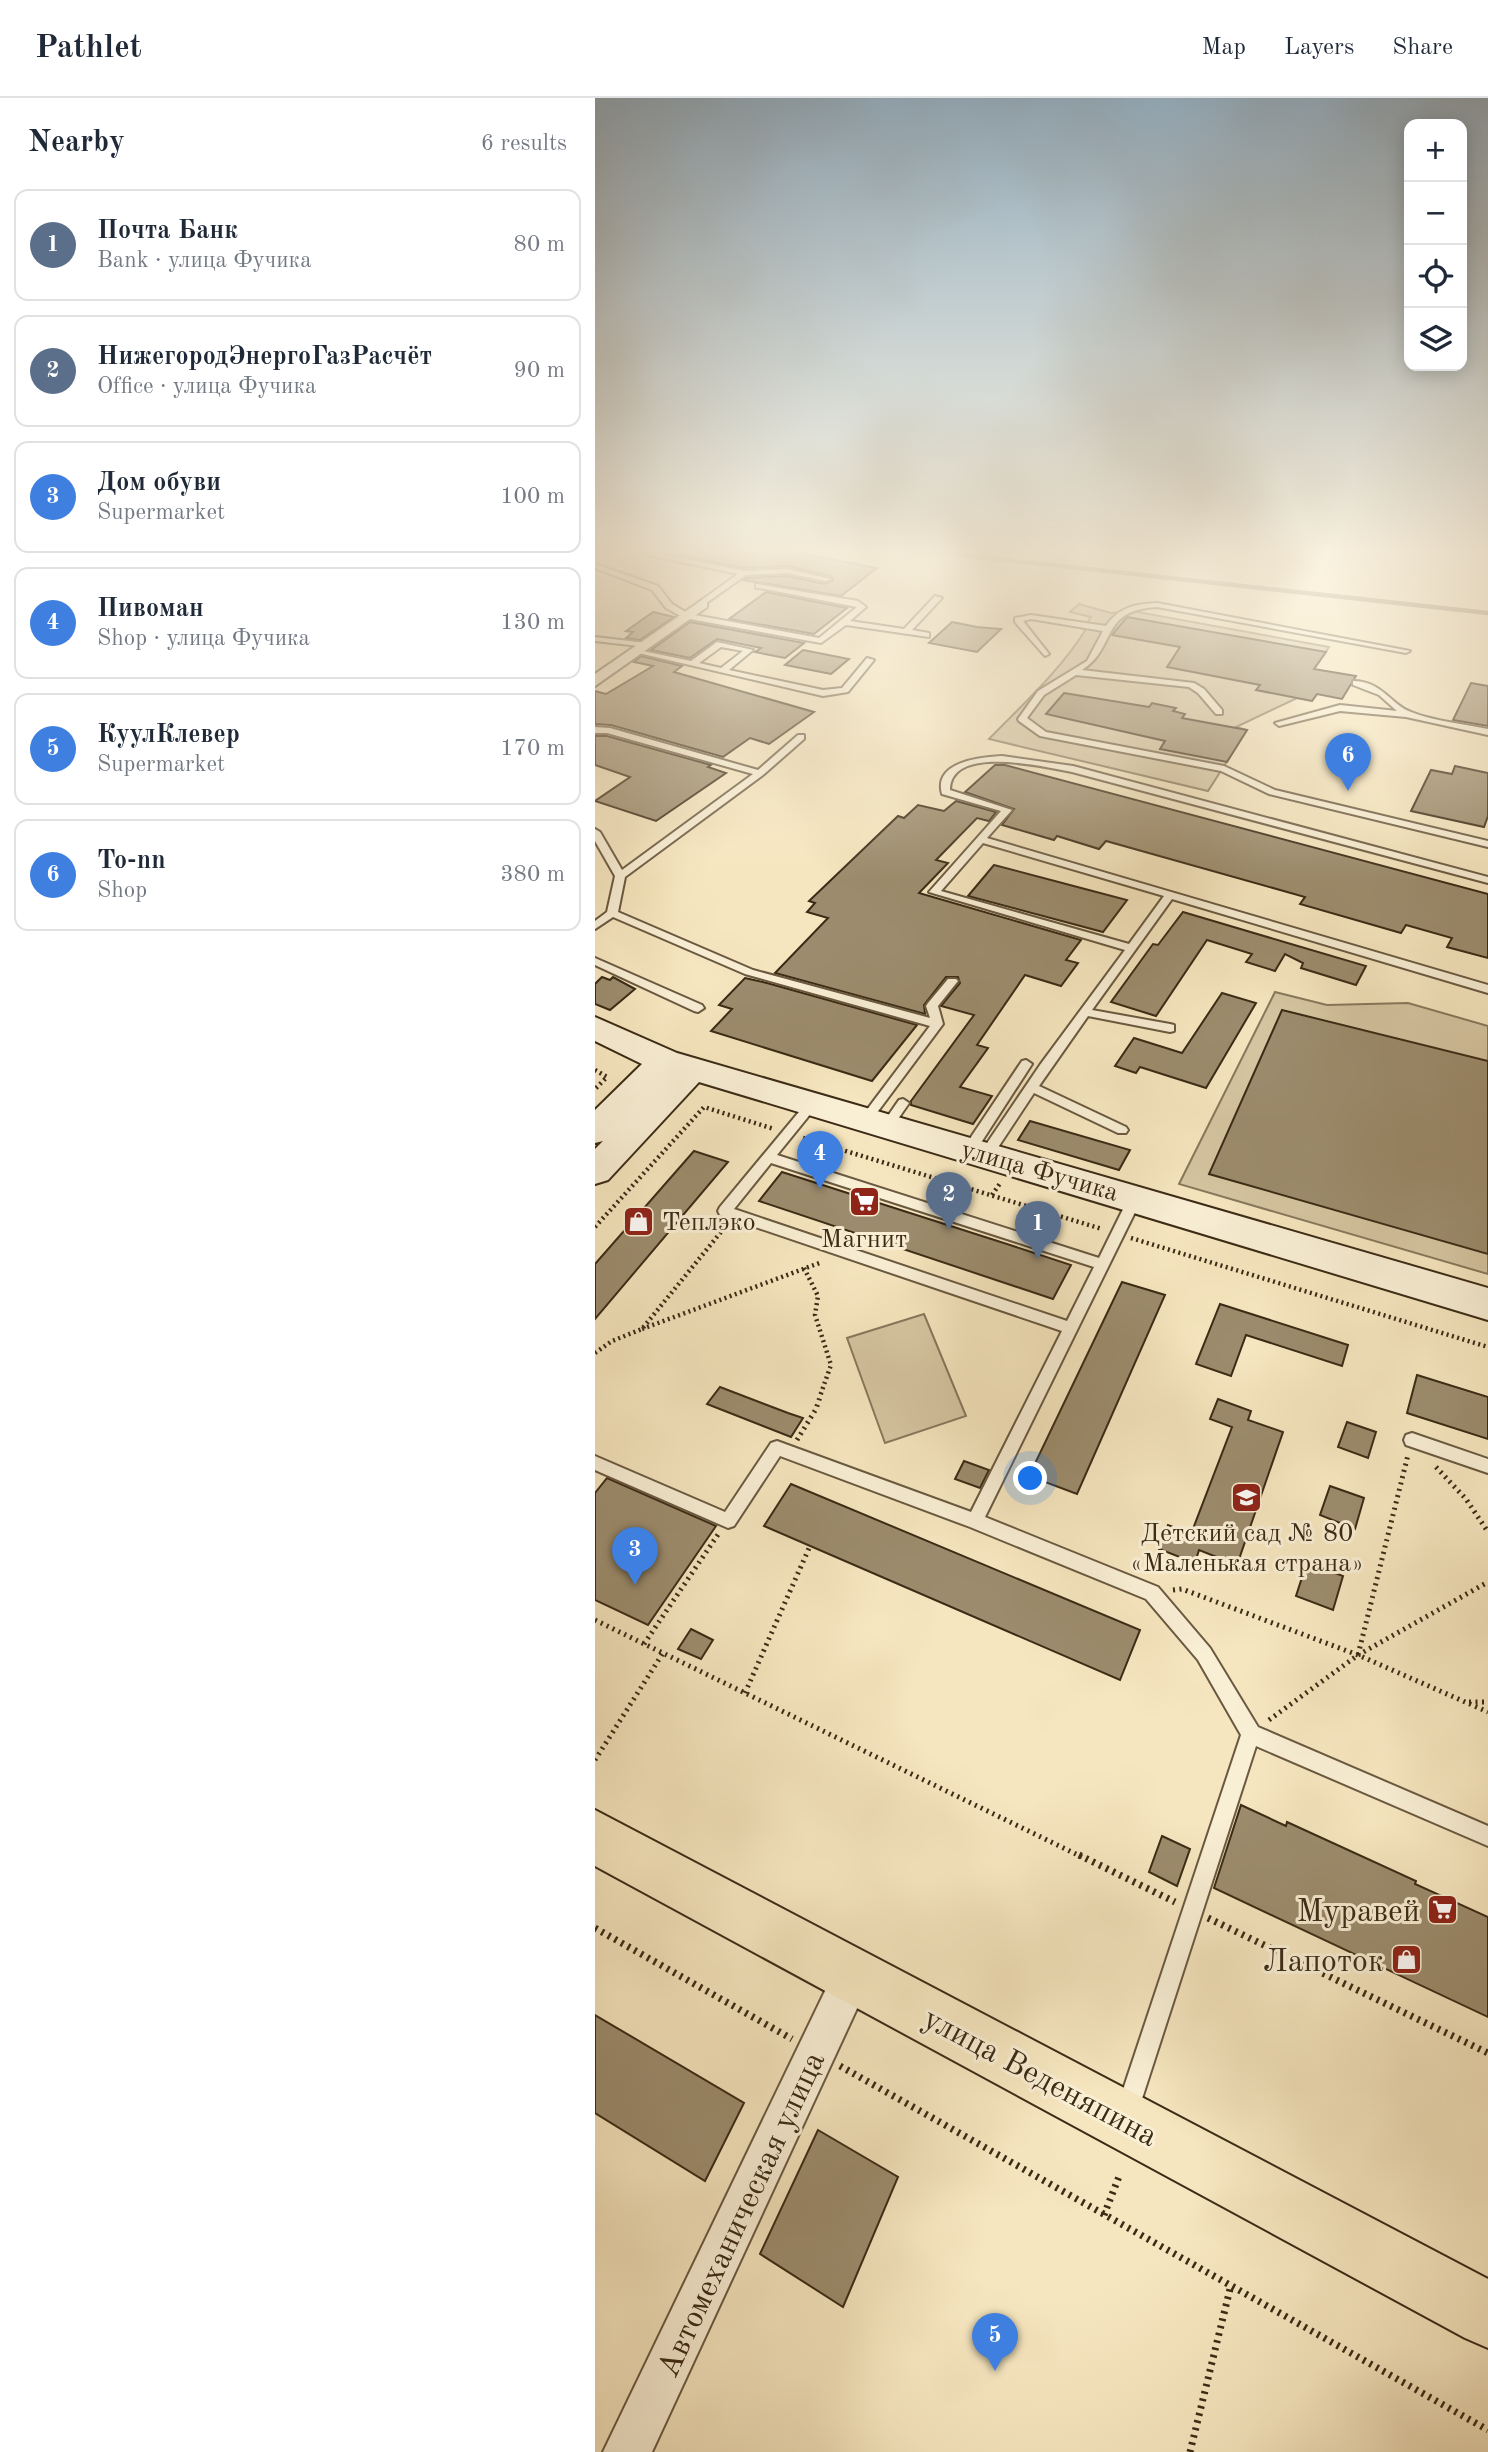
<!DOCTYPE html>
<html lang="en">
<head>
<meta charset="utf-8">
<style>
	:root { --surface:#fff; --page:#f6f6f7; --text:#1f2937; --muted:#747a83; --line:#e0e1e3; --accent:#8f2418 }
	body { margin:0; font-family:"Old Standard TT",serif; background:var(--page); color:var(--text) }
	.controls { position:absolute; right:21px; top:21px; display:grid; overflow:hidden; border-radius:14px; box-shadow:0 4px 18px #0003 }
	.controls button { width:63px; height:63px; display:grid; place-items:center; padding:0; border:0; border-bottom:2px solid var(--line); background:var(--surface); color:var(--text); font:35px sans-serif }
	.you { position:absolute; left:436px; top:1381px; width:24px; height:24px; margin:-18px; border:5px solid #fff; border-radius:50%; background:#1a73e8; box-shadow:0 0 0 10px #1a73e833 }
	.badge { display:grid; place-items:center; width:46px; height:46px; border-radius:50%; background:var(--accent); color:#fff; font-size:23px; font-weight:700 }
	.pin { position:absolute; translate:-50% -58px; filter:drop-shadow(0 2px 4px #0008) }
	.pin::after { content:''; position:absolute; top:37px; width:24px; height:21px; background:inherit; clip-path:polygon(0 0,100% 0,50% 100%) }
	.list { margin:0; padding:0; list-style:none }
	h2 { display:flex; justify-content:space-between; align-items:center; height:91px; margin:0; padding:0 28px; font-size:30px }
	h2 small { font-size:23px; font-weight:400; color:var(--muted) }
	.list li { display:grid; grid-template-columns:46px 1fr auto; gap:21px; align-items:center; box-sizing:border-box; height:112px; margin:0 14px 14px; padding:0 14px; border:2px solid var(--line); border-radius:14px }
	.list b { display:block; font-size:26px; white-space:nowrap }
	.list p { margin:0; font-size:23px; white-space:nowrap; color:var(--muted) }
	.list em { font-size:23px; font-style:normal; color:var(--muted) }
	.icon { flex:none; width:38px; height:38px; fill:none; stroke:currentColor; stroke-width:2; stroke-linecap:round; stroke-linejoin:round }
	.map { position:relative; flex:none; width:893px; height:2354px; overflow:hidden }
	header { display:flex; align-items:center; gap:42px; box-sizing:border-box; height:98px; padding:0 35px; background:var(--surface); border-bottom:2px solid var(--line) }
	header strong { font-size:33px }
	nav { display:flex; gap:38px; margin-inline-start:auto; font-size:24px }
	main { display:flex }
	aside { flex:1; background:var(--surface) }
	.map>svg:first-child { display:block }
	.green { fill:#d6c6a2; stroke:#88785c; stroke-width:2 }
	.lines { fill:none; stroke-linecap:round; stroke-linejoin:round }
	.stream { stroke:#857458; stroke-width:4.5 }
	.building { fill:#9c8c6d; stroke:#3b2a15; stroke-width:2 }
	.lane-casing { stroke:#6a5940; stroke-width:4 }
	.street-casing { stroke:#6a5940; stroke-width:4 }
	.secondary-casing { stroke:#3b2a15; stroke-width:4 }
	.primary-casing { stroke:#3b2a15; stroke-width:4 }
	.path-far2 { stroke:#3b2a15; stroke-width:4.5; stroke-dasharray:2 3.5; stroke-linecap:butt }
	.path-far1 { stroke:#3b2a15; stroke-width:5; stroke-dasharray:2 4.5; stroke-linecap:butt }
	.path { stroke:#3b2a15; stroke-width:7; stroke-dasharray:2.5 5; stroke-linecap:butt }
	.lane { fill:#f9efd5; fill-rule:evenodd }
	.street { fill:#f9efd5; fill-rule:evenodd }
	.secondary { fill:#f9efd5; fill-rule:evenodd }
	.primary { fill:#f6e6bf; fill-rule:evenodd }
	.labels { text-anchor:middle; stroke-width:6; stroke-linejoin:round; paint-order:stroke }
	.street-label { font-size:26px; fill:#3b2a15; stroke:#f9efd5 }
	.poi-label { font-size:26px; fill:#3b2a15; stroke:#f9efd5 }
	.near-poi-label { font-size:32px; fill:#3b2a15; stroke:#f9efd5; text-anchor:end }
	.near-street-label { font-size:32px; fill:#3b2a15; stroke:#f9efd5 }
</style>
</head>
<body>
<header>
<strong>Pathlet</strong>
<nav><a>Map</a><a>Layers</a><a>Share</a></nav>
</header>
<main>
<aside>
<h2>Nearby<small>6 results</small></h2>
<ul class="list">
<li><span class="badge" style="background:#5c6f8a">1</span><div><b>Почта Банк</b><p>Bank · улица Фучика</p></div><em>80 m</em></li>
<li><span class="badge" style="background:#5c6f8a">2</span><div><b>НижегородЭнергоГазРасчёт</b><p>Office · улица Фучика</p></div><em>90 m</em></li>
<li><span class="badge" style="background:#3f7fe0">3</span><div><b>Дом обуви</b><p>Supermarket</p></div><em>100 m</em></li>
<li><span class="badge" style="background:#3f7fe0">4</span><div><b>Пивоман</b><p>Shop · улица Фучика</p></div><em>130 m</em></li>
<li><span class="badge" style="background:#3f7fe0">5</span><div><b>КуулКлевер</b><p>Supermarket</p></div><em>170 m</em></li>
<li><span class="badge" style="background:#3f7fe0">6</span><div><b>To-nn</b><p>Shop</p></div><em>380 m</em></li>
</ul>
</aside>
<div class="map">
<svg width="893" height="2354" viewBox="0 0 893 2354">
	<rect width="100%" height="100%" fill="#f6e6bf"/>
	<filter id="stains"><feTurbulence type="fractalNoise" baseFrequency=".00286" numOctaves="4"/><feColorMatrix values="0 0 0 0 .2 0 0 0 0 .09 0 0 0 0 .02 0 0 0 .5 -.17"/></filter>
	<radialGradient id="worn" r=".72"><stop offset=".6" stop-color="#630" stop-opacity="0"/><stop offset="1" stop-color="#630" stop-opacity=".3"/></radialGradient>
	<g class="green">
		<path d="M484,506L516,515L537,513L734,549L718,573L722,596L717,603L702,600L641,629L652,632L613,693L394,641C428,606 465,573 491,531H488L496,519L475,514Z"/>
		<path d="M680,894L732,907L813,905L893,928V1176L584,1086Z"/>
		<path d="M329,1216L371,1318L290,1345L252,1240Z"/>
	</g>
	<g class="lines">
		<path class="stream" d="M322,452L893,515"/>
	</g>
	<g class="building">
		<path d="M89,452H189L282,470L246,498L148,482L152,480L192,478L230,486L238,482L236,478L192,468L149,470L88,458Z"/>
		<path d="M171,494L252,510L219,536L134,521Z"/>
		<path d="M58,514L79,519L45,542L31,540L38,534L31,533Z"/>
		<path d="M532,519L731,554L719,571L761,578L747,601L722,596L717,603L661,592L665,587L572,569L585,549L517,537Z"/>
		<path d="M95,524L209,545L190,560L160,554L166,550L122,541L95,560L56,552Z"/>
		<path d="M357,524L382,529L406,531L382,554L334,545Z"/>
		<path d="M208,552L254,561L236,576L190,567Z"/>
		<path d="M46,558L87,568L79,574L219,614L174,646L155,640L128,659L16,627L0,626V593L11,596L58,568L39,564Z"/>
		<path d="M876,585L893,588V628L858,622Z"/>
		<path d="M469,595L554,609L557,605L581,610L578,613L590,616L587,620L652,632L632,664L565,651L570,643L451,616Z"/>
		<path d="M0,638H12L116,667L113,669L131,675L61,723L0,703L35,679L0,667Z"/>
		<path d="M400,667H410L893,796V860L852,849L857,840L811,827L806,835L705,806L710,799L511,743L504,751L462,738L459,742L407,727L419,711L370,694Z"/>
		<path d="M860,668L893,675V718L889,729L816,713L836,672L857,676Z"/>
		<path d="M361,703L401,714L394,723L382,720L341,762L353,765L324,795L486,842L471,862L483,865L466,888L430,877L382,947L393,950L365,989L397,998L378,1026L316,1007V1003L379,917L346,908L365,885L363,879H351L329,907L330,916L180,875L233,820L212,814L220,805L214,803L303,718L309,720L323,707L349,713Z"/>
		<path d="M399,767L490,791L532,802L508,834L373,798Z"/>
		<path d="M588,814L696,846L771,868L761,887L706,870L708,865L690,856L680,873L651,864L657,856L612,842L561,918L516,904L558,846L563,847Z"/>
		<path d="M7,879L15,882L18,879L40,891L15,912L0,906V886Z"/>
		<path d="M150,880L172,885L322,927L277,983L116,933L137,911L124,907Z"/>
		<path d="M627,895L661,905L611,990L545,969L541,975L520,968L539,940L587,955Z"/>
		<path d="M687,912L893,963V1156L614,1076Z"/>
		<path d="M435,1023L535,1052L524,1072L423,1042Z"/>
		<path d="M99,1053L133,1064L0,1221V1166Z"/>
		<path d="M187,1074L415,1147L476,1167L458,1201L164,1103Z"/>
		<path d="M527,1184L570,1197L482,1396L434,1378Z"/>
		<path d="M625,1206L753,1247L747,1268L651,1237L636,1278L601,1266Z"/>
		<path d="M822,1277L893,1299V1341L812,1315Z"/>
		<path d="M125,1289L193,1315L208,1320L196,1339L112,1306Z"/>
		<path d="M623,1301L656,1313L653,1322L688,1334L642,1467L604,1452L600,1465L564,1451L573,1427L596,1436L637,1329L615,1321Z"/>
		<path d="M752,1324L781,1334L773,1360L743,1349Z"/>
		<path d="M369,1363L394,1372L385,1390L360,1381Z"/>
		<path d="M12,1380L121,1428L53,1527L0,1502V1395Z"/>
		<path d="M196,1386L545,1532L525,1582L169,1428Z"/>
		<path d="M735,1388L769,1400L760,1431L725,1417Z"/>
		<path d="M712,1464L748,1478L738,1512L701,1498Z"/>
		<path d="M96,1531L118,1542L106,1561L83,1551Z"/>
		<path d="M646,1707L691,1728L692,1724L821,1783L820,1786L893,1819V1919L619,1790Z"/>
		<path d="M567,1738L595,1751L582,1788L554,1774Z"/>
		<path d="M0,1917L149,2005L110,2083L0,2015Z"/>
		<path d="M223,2032L303,2079L248,2209L165,2156Z"/>
	</g>
	<g class="lines">
		<defs>
			<g id="lane">
				<path d="M51,452H59L57,454L149,473L192,471L235,481L231,483L192,475L151,477L107,508H104V504L143,476L48,456Z"/>
				<path d="M0,466L63,488L77,506L94,516L224,540L262,509L164,490H161V486L263,503L271,509L255,523L309,531L340,498L347,500L317,532L334,535V539L251,527L226,545L89,520L71,510L57,492L0,470Z"/>
				<path d="M562,505L815,553L811,555L562,509C504,512 523,549 487,572L599,585L609,591L627,612V616H621L603,595L594,589L481,577L449,597L432,620L451,634L629,668L680,692L893,743V749L674,696L626,673L445,638L424,623L423,621L443,593L492,563L508,533L436,521L428,523L454,556L450,558L420,524V520L436,517L511,528C524,509 540,506 562,505Z"/>
				<path d="M0,539L52,545L56,547L52,549L0,543Z"/>
				<path d="M122,544L158,552L134,572L228,592L247,590L272,560L279,562L253,594L228,598L39,554L43,552L96,563ZM126,549L148,553L126,570L104,565Z"/>
				<path d="M758,583C787,583 796,607 816,614C838,623 869,626 893,631V637L811,619L745,613L684,628L680,625L745,607L802,613L784,597L758,587Z"/>
				<path d="M0,629L15,630L163,672L203,637H209V641L168,677L30,779L23,814L158,872L335,920L331,908L333,905L353,881H361L363,883L343,908L348,926L275,1024L271,1025L265,1021L335,928L150,876L18,819L0,831V823L12,814L20,778L0,743V731L5,734L27,772L158,676L12,635H0Z"/>
				<path d="M407,658L478,668L893,779V785L477,674C450,669 355,646 355,692L417,712L392,740L893,887V895L577,801L497,912L575,926L579,927V933L575,934L493,918L444,988L531,1029L533,1032L531,1035H523L439,995L396,1060H386L385,1057L386,1054L445,967L530,852L334,794L406,713L347,696C338,664 385,659 407,658ZM388,745L569,798L534,846L346,793Z"/>
				<path d="M0,860L107,907L109,910L103,914L99,913L0,867Z"/>
				<path d="M431,962L437,966L380,1054H370L369,1051L370,1048L427,963Z"/>
				<path d="M308,1001L314,1005L312,1008L296,1031H288L286,1028L288,1025L304,1002Z"/>
				<path d="M217,1002L221,1003L223,1006L221,1009L182,1057L504,1160L535,1097H545L547,1100L390,1419L563,1489L615,1550L663,1629L893,1728V1748L661,1648L544,2010L541,2018L533,2021L525,2018L522,2010L646,1637L603,1562L551,1501L375,1429L185,1358L139,1428L133,1430L0,1372V1358L130,1414L176,1345L182,1343L376,1414L467,1233L125,1117L123,1113L125,1109L213,1003ZM176,1065L499,1169L472,1223L139,1111Z"/>
				<path d="M817,1335L893,1361V1375L811,1347L809,1342L811,1337Z"/>
			</g>
			<g id="street">
				<path d="M107,502L112,503V509L0,588V576Z"/>
				<path d="M258,1859L272,1864L277,1878L57,2354H8L244,1864Z"/>
			</g>
			<path id="secondary" d="M0,919L82,955L893,1190V1222L104,984L13,1082L0,1086V1051L8,1043L0,1045V1012L47,966L0,943Z"/>
			<path id="primary" d="M0,1712L893,2181V2250L870,2240L0,1768Z"/>
		</defs>
		<use href="#lane" class="lane-casing"/>
		<use href="#street" class="street-casing"/>
		<use href="#secondary" class="secondary-casing"/>
		<use href="#primary" class="primary-casing"/>
		<g class="path-far2">
			<path d="M0,972L12,979L0,991"/>
			<path d="M208,1040L507,1131"/>
			<path d="M397,1097L406,1084"/>
			<path d="M0,1129L109,1009L179,1031"/>
			<path d="M536,1140L893,1249"/>
			<path d="M209,1170L223,1198L220,1217L236,1267L225,1298"/>
			<path d="M47,1231L227,1164"/>
			<path d="M0,1255L17,1243L47,1231L130,1129"/>
		</g>
		<g class="path-far1">
			<path d="M202,1342L221,1311L226,1296"/>
			<path d="M841,1369L871,1401L893,1434"/>
			<path d="M578,1492L587,1491L763,1557L893,1614"/>
			<path d="M0,1522L487,1759"/>
			<path d="M49,1546L124,1435"/>
			<path d="M763,1557L893,1484"/>
			<path d="M150,1595L215,1448"/>
			<path d="M874,1604H893"/>
			<path d="M674,1622L763,1557L813,1357"/>
			<path d="M0,1662L68,1555"/>
		</g>
		<g class="path">
			<path d="M484,1757L580,1804"/>
			<path d="M613,1820L893,1955"/>
			<path d="M0,1830L197,1941"/>
			<path d="M245,1968L893,2332"/>
			<path d="M509,2117L525,2076"/>
			<path d="M595,2354L636,2187"/>
		</g>
		<use href="#lane" class="lane"/>
		<use href="#street" class="street"/>
		<use href="#secondary" class="secondary"/>
		<use href="#primary" class="primary"/>
	</g>
	<linearGradient id="sky" x2="0" y2="1"><stop stop-color="#94aec0"/><stop offset="0.58" stop-color="#fbf4e2"/><stop offset="1" stop-color="#fbf4e2" stop-opacity="0"/></linearGradient>
	<rect width="893" height="782" fill="url(#sky)"/>
	<defs>
		<symbol id="supermarket-square" viewBox="-11 -11 22 22"><rect x="-9" y="-9" width="18" height="18" rx="4" fill="#8f2418" stroke="#f9efd5"/><path d="M-6-5.5h2.5l.6 2H6L4.5 2H-2.5L-4.4-4H-6ZM-1.5 3.2a1.3 1.3 0 1 0 .1 0ZM3 3.2a1.3 1.3 0 1 0 .1 0Z" fill="#fff"/></symbol>
		<symbol id="shop-square" viewBox="-11 -11 22 22"><rect x="-9" y="-9" width="18" height="18" rx="4" fill="#8f2418" stroke="#f9efd5"/><path d="M-5-2.5h2.3a2.7 3.5 0 0 1 5.4 0H5L5.5 6h-11ZM-1.5-2.5h3a1.5 2.3 0 0 0-3 0Z" fill="#fff"/></symbol>
		<symbol id="school-square" viewBox="-11 -11 22 22"><rect x="-9" y="-9" width="18" height="18" rx="4" fill="#8f2418" stroke="#f9efd5"/><path d="M0-5L7-2L0 1L-7-2ZM-4 1L0 2.5L4 1V4Q0 6-4 4Z" fill="#fff"/></symbol>
	</defs>
	<g fill-rule="evenodd">
		<use href="#supermarket-square" x="252" y="1086" width="35" height="35"/>
		<use href="#shop-square" x="26" y="1106" width="35" height="35"/>
		<use href="#school-square" x="634" y="1382" width="35" height="35"/>
		<use href="#supermarket-square" x="830" y="1794" width="35" height="35"/>
		<use href="#shop-square" x="794" y="1844" width="35" height="35"/>
	</g>
	<g class="labels">
		<g class="street-label">
			<text transform="translate(445 1072) rotate(16)" y="9">улица Фучика</text>
		</g>
		<g class="poi-label">
			<text x="67" y="1132" text-anchor="start">Теплэко</text>
			<text x="269" y="1149">Магнит</text>
			<text x="652" y="1443">Детский сад № 80<tspan x="652" dy="30">«Маленькая страна»</tspan></text>
		</g>
		<g class="near-poi-label">
			<text x="825" y="1823">Муравей</text>
			<text x="789" y="1873">Лапоток</text>
		</g>
		<g class="near-street-label">
			<text transform="translate(446 1978) rotate(28)" y="11">улица Веденяпина</text>
			<text transform="translate(145 2116) rotate(-65)" y="11">Автомеханическая улица</text>
		</g>
	</g>
	<rect width="100%" height="100%" filter="url(#stains)"/>
	<rect width="100%" height="100%" fill="url(#worn)"/>
</svg>
<div class="controls">
<button>+</button>
<button>−</button>
<button><svg class="icon" aria-label="locate" viewBox="0 0 24 24"><circle cx="12" cy="12" r="6"/><path d="M12 2v4M12 18v4M2 12h4M18 12h4"/></svg></button>
<button><svg class="icon" aria-label="layers" viewBox="0 0 24 24"><path d="M12 4l9 5-9 5-9-5zM3 14l9 5 9-5"/></svg></button>
</div>
<div class="you"></div>
<div class="pin badge" style="left:443px;top:1161px;background:#5c6f8a">1</div>
<div class="pin badge" style="left:354px;top:1132px;background:#5c6f8a">2</div>
<div class="pin badge" style="left:40px;top:1487px;background:#3f7fe0">3</div>
<div class="pin badge" style="left:225px;top:1091px;background:#3f7fe0">4</div>
<div class="pin badge" style="left:400px;top:2273px;background:#3f7fe0">5</div>
<div class="pin badge" style="left:753px;top:693px;background:#3f7fe0">6</div>
</div>
</main>
</body>
</html>
